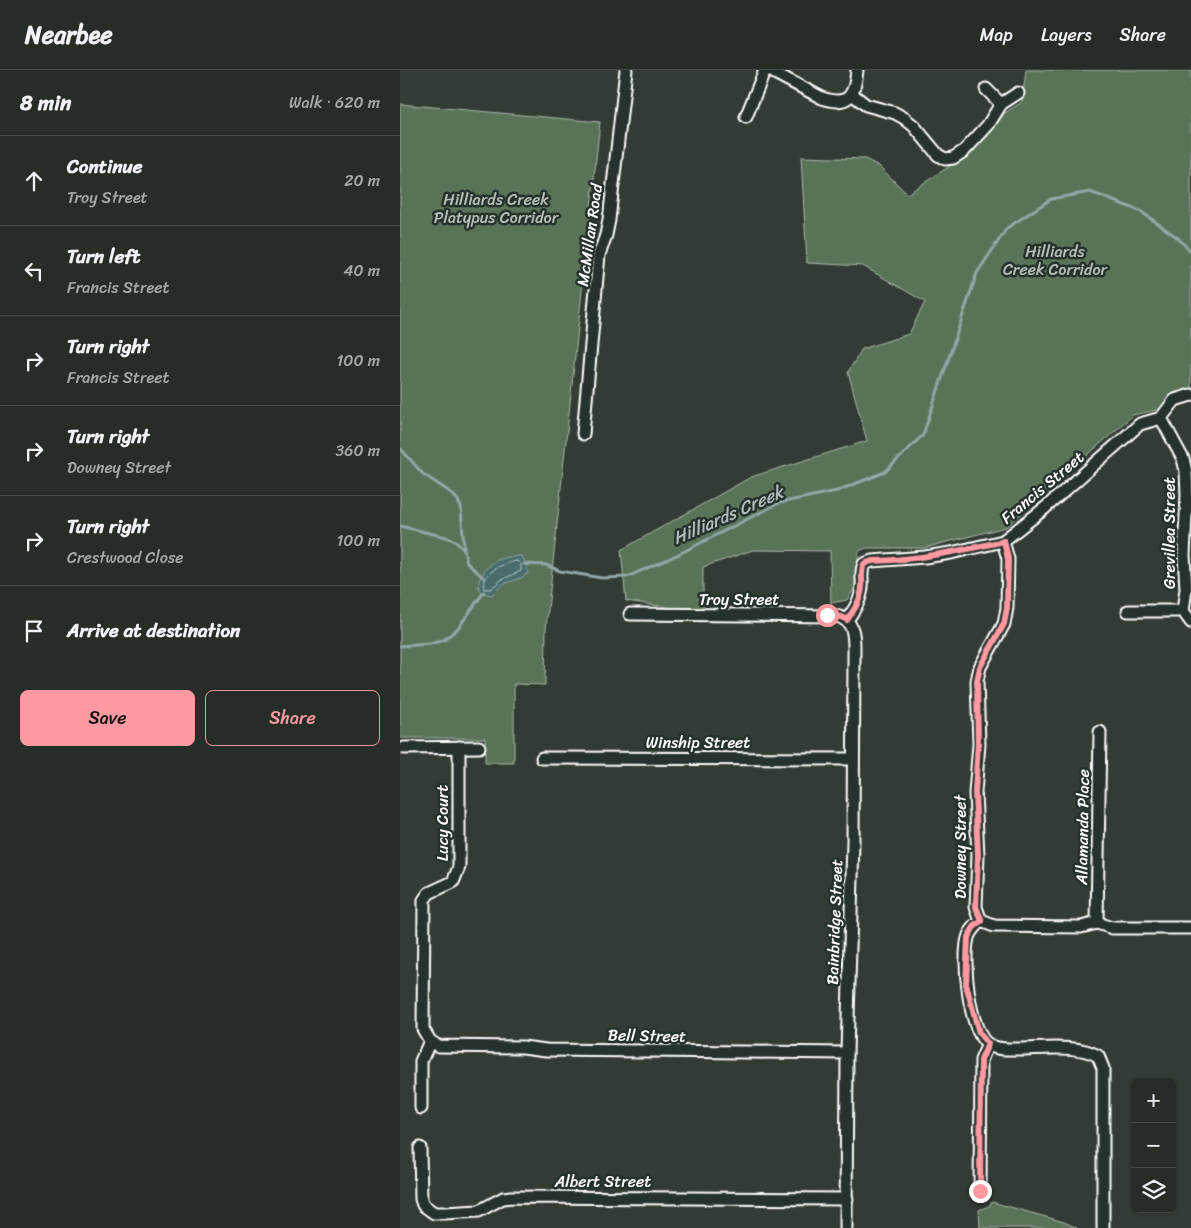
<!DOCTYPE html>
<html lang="en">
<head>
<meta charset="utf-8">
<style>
	:root { --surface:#262d27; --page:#2e352f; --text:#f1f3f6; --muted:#a4a8a7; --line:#424944; --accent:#ff9aa2 }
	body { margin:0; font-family:Sriracha,sans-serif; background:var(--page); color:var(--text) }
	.controls { position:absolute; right:15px; bottom:15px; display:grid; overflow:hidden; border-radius:8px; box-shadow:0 1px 4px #0004 }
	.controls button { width:45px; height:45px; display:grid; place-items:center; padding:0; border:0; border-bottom:1px solid var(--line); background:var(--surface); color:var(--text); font:25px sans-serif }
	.stop { position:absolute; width:15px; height:15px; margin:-11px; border:4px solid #ff9aa2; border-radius:50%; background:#fff }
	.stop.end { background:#ff9aa2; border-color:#fff; box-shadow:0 1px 5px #0008 }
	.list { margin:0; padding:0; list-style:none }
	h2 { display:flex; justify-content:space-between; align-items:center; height:65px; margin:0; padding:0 20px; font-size:21px }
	h2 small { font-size:16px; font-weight:400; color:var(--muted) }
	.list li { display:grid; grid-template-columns:32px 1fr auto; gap:15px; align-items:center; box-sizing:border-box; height:90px; padding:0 20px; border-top:1px solid var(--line) }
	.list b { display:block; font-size:19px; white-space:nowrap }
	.list p { margin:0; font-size:16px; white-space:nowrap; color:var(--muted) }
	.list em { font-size:16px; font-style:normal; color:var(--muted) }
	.actions { display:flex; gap:10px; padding:15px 20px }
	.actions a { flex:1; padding:11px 0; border:1px solid var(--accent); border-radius:8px; text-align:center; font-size:18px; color:var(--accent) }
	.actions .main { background:var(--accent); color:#111 }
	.icon { flex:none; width:28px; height:28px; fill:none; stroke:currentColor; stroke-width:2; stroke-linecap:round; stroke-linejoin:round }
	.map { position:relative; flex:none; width:791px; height:1158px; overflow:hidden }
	header { display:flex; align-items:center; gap:30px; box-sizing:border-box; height:70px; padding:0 25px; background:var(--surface); border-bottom:1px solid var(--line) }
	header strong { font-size:24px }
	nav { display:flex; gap:28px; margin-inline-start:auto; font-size:18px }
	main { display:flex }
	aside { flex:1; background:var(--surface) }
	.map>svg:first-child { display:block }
	.green { fill:#5a7358; stroke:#acb9ac }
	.water { fill:#496d6e; stroke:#92a7a8 }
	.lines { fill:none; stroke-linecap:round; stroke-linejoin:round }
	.shore { stroke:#b6c5c5; stroke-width:1 }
	.stream { stroke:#92a7a8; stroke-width:3 }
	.minor-casing { stroke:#fff; stroke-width:15 }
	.minor { stroke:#26332d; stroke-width:11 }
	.route { stroke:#ff9aa2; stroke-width:6 }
	.labels { text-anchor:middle; stroke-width:5; stroke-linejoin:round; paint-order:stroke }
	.park-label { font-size:16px; fill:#b5c0b4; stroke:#26332d }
	.street-label { font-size:16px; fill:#fff; stroke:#26332d }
	.water-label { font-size:18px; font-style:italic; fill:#adbdbe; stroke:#26332d }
</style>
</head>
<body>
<header>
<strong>Nearbee</strong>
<nav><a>Map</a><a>Layers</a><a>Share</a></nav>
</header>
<main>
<aside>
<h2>8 min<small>Walk · 620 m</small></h2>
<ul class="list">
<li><svg class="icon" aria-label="ahead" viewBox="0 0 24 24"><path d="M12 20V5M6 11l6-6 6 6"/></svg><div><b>Continue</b><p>Troy Street</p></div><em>20 m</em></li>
<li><svg class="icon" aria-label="left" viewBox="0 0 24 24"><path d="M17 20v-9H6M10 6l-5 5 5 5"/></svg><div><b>Turn left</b><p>Francis Street</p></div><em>40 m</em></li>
<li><svg class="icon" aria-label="right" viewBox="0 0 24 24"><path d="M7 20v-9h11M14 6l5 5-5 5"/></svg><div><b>Turn right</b><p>Francis Street</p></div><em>100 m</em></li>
<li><svg class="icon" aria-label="right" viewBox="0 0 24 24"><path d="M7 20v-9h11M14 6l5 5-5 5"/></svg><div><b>Turn right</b><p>Downey Street</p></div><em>360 m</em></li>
<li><svg class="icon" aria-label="right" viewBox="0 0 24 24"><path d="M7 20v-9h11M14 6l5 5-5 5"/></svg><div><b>Turn right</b><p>Crestwood Close</p></div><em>100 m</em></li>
<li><svg class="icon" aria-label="arrive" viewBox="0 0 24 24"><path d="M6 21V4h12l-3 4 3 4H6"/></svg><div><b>Arrive at destination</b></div></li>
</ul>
<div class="actions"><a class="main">Save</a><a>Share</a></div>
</aside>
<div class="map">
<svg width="791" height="1158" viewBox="0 0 791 1158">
	<rect width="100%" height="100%" fill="#333c34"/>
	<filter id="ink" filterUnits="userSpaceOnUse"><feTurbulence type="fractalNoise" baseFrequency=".02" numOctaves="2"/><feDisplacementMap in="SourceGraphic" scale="10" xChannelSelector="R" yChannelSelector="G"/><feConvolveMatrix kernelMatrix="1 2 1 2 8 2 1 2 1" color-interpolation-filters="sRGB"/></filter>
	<g filter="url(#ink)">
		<g class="green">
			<path d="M626,0H791V320L774,325L761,339L733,345L606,457L524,478H466L459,481L455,517L447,530L431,533L430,481L353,480L303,497V539H281L226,531L221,480L351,407L467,371L448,302L462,279L509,264L525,232L463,196L407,193L401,87L465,89L479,96L507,124L573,81L606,42L622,32Z"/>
			<path d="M0,34L200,52L146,558L145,615L114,614V693H85V668H0Z"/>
			<path d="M592,1132L664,1152L677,1158H580L579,1140L589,1136Z"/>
		</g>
		<path class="water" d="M121,486L126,493L128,503L121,508L103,514L92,525C68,523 81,501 94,492C101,487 112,487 121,486Z"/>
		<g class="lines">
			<path class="shore" d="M117,491L121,495V501L101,510L91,519H84C81,502 104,493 117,491Z"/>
			<g class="stream">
				<path d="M0,378L23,404L50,422L57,429L61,437L64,480"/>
				<path d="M0,456L46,467L55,471L64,480L67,493L85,509"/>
				<path d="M124,494L146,495L160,501L202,508L227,507L277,485L379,433L437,421L485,402L523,365L577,203L607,158L651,129L690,122L740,141L778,168L791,182"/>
				<path d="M0,576L30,574L44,570L58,558L84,522"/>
			</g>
			<defs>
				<g id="minor">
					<path d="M369,0L422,28C449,37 455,25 457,0"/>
					<path d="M586,19L601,34"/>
					<path d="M452,24L466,35L495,43L504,48L514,56L538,85L545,89L553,88L564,81L588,55L601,34L618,23"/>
					<path d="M346,47L365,0"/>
					<path d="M761,348L783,389L786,401L787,425L784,485L786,519L783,541L791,552"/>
					<path d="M183,364L199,185L206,165L209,150L226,0"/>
					<path d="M603,471L608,489L607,538L604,554L580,597L577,611L579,674L575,723L578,785L576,837L581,851C576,855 572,859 569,865C561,885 569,964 589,975C598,980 609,979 619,979C642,979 679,974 698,986L703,998V1158"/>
					<path d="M728,541H783"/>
					<path d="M230,544L436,546C456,550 454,569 454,586L453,772L447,983L446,1158"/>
					<path d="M447,550C454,540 461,530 462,517C463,509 460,502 464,494L472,491L525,487L551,483L603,471L645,438L740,354L761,348L775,330L791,325"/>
					<path d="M59,677V797L53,812L29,823L24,830L23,959L30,971L38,976L123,977L146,980L447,983"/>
					<path d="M4,678L79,677"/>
					<path d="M142,688L453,689"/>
					<path d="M581,851L594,856L681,857L697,853L712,858H791"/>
					<path d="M697,853L700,662"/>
					<path d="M21,1038V991L30,971"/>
					<path d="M20,1078L21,1129L23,1135L34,1143H45L79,1141L103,1128L111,1127L447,1129"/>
					<path d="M580,1121L581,990L588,974"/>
				</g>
			</defs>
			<use href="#minor" class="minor-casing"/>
			<use href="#minor" class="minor"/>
		</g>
	</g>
	<g class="lines" filter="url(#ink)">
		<path class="route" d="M427,545L442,547L447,550C454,540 461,530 462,517C463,509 460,502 464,494L472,491C517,490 560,481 604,471L608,489L607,538L604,554L580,597L577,611L578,674L575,723L578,785L576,837L582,851L574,857L568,867L566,914L579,963L588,974L581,990L580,1121"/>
	</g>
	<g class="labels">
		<g class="park-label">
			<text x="96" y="135">Hilliards Creek<tspan x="96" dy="18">Platypus Corridor</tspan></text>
			<text x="655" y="187">Hilliards<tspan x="655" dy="18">Creek Corridor</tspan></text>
		</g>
		<g class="street-label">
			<text transform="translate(189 165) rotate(-82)" y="6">McMillan Road</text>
			<text transform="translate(642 417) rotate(-40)" y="6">Francis Street</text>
			<text transform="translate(769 463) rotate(-90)" y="6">Grevillea Street</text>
			<text x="339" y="535">Troy Street</text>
			<text x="298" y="678">Winship Street</text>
			<text transform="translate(42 753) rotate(-90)" y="6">Lucy Court</text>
			<text transform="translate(682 757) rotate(-89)" y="6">Allamanda Place</text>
			<text transform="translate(560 777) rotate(-90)" y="6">Downey Street</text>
			<text transform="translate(434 852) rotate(-88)" y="6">Bainbridge Street</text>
			<text transform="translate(247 965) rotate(1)" y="6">Bell Street</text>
			<text x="203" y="1117">Albert Street</text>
		</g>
		<g class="water-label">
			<text transform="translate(328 445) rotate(-24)" y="6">Hilliards Creek</text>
		</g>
	</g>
</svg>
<div class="controls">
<button>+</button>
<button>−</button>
<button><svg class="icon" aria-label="layers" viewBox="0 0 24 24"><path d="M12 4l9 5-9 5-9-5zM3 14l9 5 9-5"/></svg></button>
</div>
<div class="stop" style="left:427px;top:545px"></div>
<div class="stop end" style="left:580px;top:1121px"></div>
</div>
</main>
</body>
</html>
